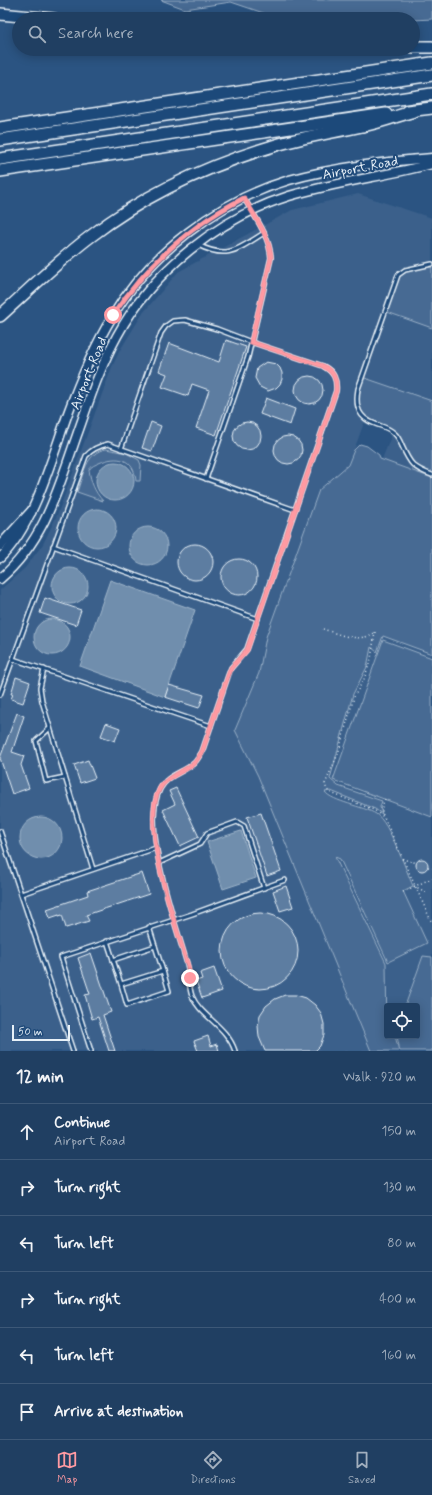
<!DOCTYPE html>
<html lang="en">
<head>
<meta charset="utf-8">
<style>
	:root { --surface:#203f62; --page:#284668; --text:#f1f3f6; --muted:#a2afbe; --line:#3d5877; --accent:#ff9aa2 }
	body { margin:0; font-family:Mynerve,sans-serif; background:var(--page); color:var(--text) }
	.controls { position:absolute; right:12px; bottom:12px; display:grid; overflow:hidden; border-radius:4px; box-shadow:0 2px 10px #0003 }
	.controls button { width:36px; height:36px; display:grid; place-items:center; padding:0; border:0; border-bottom:1px solid var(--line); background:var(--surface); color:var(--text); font:20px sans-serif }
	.scale { position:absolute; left:12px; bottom:10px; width:58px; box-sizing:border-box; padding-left:4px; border:2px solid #e8f1f8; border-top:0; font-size:11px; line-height:14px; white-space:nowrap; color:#e8f1f8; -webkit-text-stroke:3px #1f4a7a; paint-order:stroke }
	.stop { position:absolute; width:12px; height:12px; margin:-9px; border:3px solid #ff9aa2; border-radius:50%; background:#fff }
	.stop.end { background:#ff9aa2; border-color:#fff; box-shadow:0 1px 4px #0008 }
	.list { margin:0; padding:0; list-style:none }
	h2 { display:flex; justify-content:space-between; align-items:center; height:52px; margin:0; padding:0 16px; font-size:17px }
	h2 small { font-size:13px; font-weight:400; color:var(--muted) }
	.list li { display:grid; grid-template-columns:26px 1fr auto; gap:12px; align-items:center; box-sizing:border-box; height:56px; padding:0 16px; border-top:1px solid var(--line) }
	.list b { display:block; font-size:15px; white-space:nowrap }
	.list p { margin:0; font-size:13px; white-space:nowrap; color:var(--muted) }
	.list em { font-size:13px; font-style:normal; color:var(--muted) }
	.icon { flex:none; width:22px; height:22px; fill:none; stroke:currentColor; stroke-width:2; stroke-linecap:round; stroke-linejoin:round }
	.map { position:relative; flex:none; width:432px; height:1051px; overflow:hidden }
	.search { position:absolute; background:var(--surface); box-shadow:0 2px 10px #0003; left:12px; right:12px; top:12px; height:44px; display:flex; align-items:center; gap:10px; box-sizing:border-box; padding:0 14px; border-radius:22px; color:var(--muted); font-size:15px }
	.sheet { height:388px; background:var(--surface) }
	nav { display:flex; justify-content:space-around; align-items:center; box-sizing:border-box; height:56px; border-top:1px solid var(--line); background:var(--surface); font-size:11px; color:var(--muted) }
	nav a { display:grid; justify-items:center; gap:2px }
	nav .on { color:var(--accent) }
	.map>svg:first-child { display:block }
	.built { fill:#3a608b; fill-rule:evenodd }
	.green { fill:#476b93; stroke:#98aec6 }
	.water { fill:#708ead; stroke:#a0b6cb }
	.building { fill:#5d7da1; stroke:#e8f1f8 }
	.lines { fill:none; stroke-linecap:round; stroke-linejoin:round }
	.lane-casing { stroke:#e8f1f8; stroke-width:6 }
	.secondary-casing { stroke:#e8f1f8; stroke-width:11 }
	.primary-casing { stroke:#e8f1f8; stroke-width:12 }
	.highway-casing { stroke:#e8f1f8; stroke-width:14 }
	.path { stroke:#e8f1f8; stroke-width:1.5; stroke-dasharray:1 3; stroke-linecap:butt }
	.lane { stroke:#1f4a7a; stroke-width:3 }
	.secondary { stroke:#1f4a7a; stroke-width:8 }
	.primary { stroke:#1f4a7a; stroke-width:9 }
	.highway { stroke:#1f4a7a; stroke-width:11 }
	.route { stroke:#ff9aa2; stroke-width:5 }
	.labels { text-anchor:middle; stroke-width:4; stroke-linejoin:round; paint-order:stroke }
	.street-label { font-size:14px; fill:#e8f1f8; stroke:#1f4a7a }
</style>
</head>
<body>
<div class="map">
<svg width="432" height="1051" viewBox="0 0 432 1051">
	<rect width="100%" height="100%" fill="#2b5482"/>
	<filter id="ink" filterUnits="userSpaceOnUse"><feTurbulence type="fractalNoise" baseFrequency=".025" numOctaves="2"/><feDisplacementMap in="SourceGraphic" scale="8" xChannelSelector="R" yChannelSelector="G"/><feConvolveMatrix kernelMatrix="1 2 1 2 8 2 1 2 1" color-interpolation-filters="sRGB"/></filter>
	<g filter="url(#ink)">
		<path class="built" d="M358,194L432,218V1051H0V590L25,568L43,544L58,513L112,367L120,350L143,313L178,272L292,210ZM364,423L388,432L391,437L382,459L354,450ZM387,1006H417V1036H387Z"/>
		<g class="green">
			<path d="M161,0H432V19L413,20V19H281L231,2L185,9Z"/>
			<path d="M432,266V328L387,312C390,302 396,274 407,271C415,268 424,267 432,266Z"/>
			<path d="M362,377L432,401V475L413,466L395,433L368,421L360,413L356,398Z"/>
			<path d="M360,444L367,446L379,455L380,459L432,478V654L383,636L377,652L371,647L367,667L353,694L330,779L338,786L382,801L380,807L382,814L375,809L331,791L325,792C333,802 363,806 376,814C389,822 406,870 413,886L403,891L427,943L388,962L340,859L335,857L386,963L387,1036H395L399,1051H371L258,776L235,730L259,673L266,637L319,490L348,465L354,450Z"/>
			<path d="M106,449L126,453L139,460L141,465L140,481H136C134,458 117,455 99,463C95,465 91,466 89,470C91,482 94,491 103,501L77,492C83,476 86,452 106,449Z"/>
			<path d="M383,640L432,658V817L333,780Z"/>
			<path d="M423,956L432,957V1051H400L397,1036H417V1006H405Z"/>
		</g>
		<g class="water">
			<circle cx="115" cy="481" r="19"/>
			<circle cx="97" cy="528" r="19"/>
			<circle cx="148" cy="546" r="19"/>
			<circle cx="70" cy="586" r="18"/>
			<path d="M110,580L195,610L165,697L80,666Z"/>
			<circle cx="52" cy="637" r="18"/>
			<circle cx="41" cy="838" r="21"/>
			<path d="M241,831L256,878L223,889L207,842Z"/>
		</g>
		<g class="building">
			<path d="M226,340L246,347L216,435L196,428L209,390L192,384L188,396L162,387L167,374L159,371L169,343L219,362Z"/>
			<path d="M266,362L276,364L280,368L282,373V379L280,384L276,388L268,391L260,387L255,378L257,368Z"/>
			<circle cx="309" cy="390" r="14"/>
			<path d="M266,398L295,409L290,425L260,414Z"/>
			<path d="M151,422L161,426L152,451L142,448Z"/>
			<circle cx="247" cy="436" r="14"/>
			<circle cx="288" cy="450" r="14"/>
			<circle cx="195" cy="562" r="18"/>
			<circle cx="239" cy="577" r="18"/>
			<path d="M45,598L81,610L76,625L40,613Z"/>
			<path d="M16,677L30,682L23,703L11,699L13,694H11Z"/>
			<path d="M169,685L204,695L199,708L165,697Z"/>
			<path d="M17,713L24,716L12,752L24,756L21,765L29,788L12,794L0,758Z"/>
			<path d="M106,723L120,728L115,741L101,736Z"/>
			<path d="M88,760L95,778L80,783L74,765Z"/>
			<path d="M176,788L199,837L180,846L163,810L175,804L169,791Z"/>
			<path d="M261,813L281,871L267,876L247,817Z"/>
			<circle cx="422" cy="865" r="6"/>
			<path d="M142,873L149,894L86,915L89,921L66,928L62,915L59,916V915L50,918L47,909L88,895L87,891Z"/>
			<path d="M286,886L293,907L280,911L273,891Z"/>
			<circle cx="260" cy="951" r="38"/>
			<path d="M91,953L111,1012L103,1015L115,1051H109L98,1017L92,1019L85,995L90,994L78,958Z"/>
			<path d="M214,968L222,991L202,998L196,981L202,979L200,973Z"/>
			<path d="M285,995H296L306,998L315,1005L321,1013L324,1024V1035L320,1046L315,1051H265L259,1037L258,1026L260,1015L266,1006L275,999Z"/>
			<path d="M208,1036L211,1046L217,1044L219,1051H198L194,1041Z"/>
		</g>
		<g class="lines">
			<defs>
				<g id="lane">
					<path d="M198,245C228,260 238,249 264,233"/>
					<path d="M432,264L405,270L398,275L358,389C356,401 356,414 369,421C377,426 387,426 394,433C398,436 400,441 402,446C410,464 413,468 432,475"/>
					<path d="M121,449L161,333L166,326L173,321L185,320L217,329L251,342L323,366C334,372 337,379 336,391L247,649L231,668L228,676L202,752C199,756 197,761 193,764C182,773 167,775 160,789C140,826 176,924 187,964C190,974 188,986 192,996C200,1016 227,1026 235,1051"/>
					<path d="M206,479L248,357L271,258C270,237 255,217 244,198"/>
					<path d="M53,546L258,619"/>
					<path d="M13,659L211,726"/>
					<path d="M44,669L40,688L42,701L93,869"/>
					<path d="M0,695L86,456C92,449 98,446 108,444L295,510"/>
					<path d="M50,728L36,741L46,781L65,777"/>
					<path d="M0,831L73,1051"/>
					<path d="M159,863L200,844L207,833L237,822L244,826L264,888"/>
					<path d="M21,894L156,848"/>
					<path d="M107,941L121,984L163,971L149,927"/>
					<path d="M113,960L155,946"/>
					<path d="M121,984L127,1005L169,991L163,971"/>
					<path d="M91,1051L61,957L192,914L285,880"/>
				</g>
				<g id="secondary">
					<path d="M0,558C34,526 52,457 68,413C80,380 94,347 112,317C150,253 218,201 289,180C335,167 384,162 432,158"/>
					<path d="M0,579C45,540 58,489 77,435C89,401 100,367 117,336C152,271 219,218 289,196C336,182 385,176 432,164"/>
				</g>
				<path id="primary" d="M0,546L31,512"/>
				<g id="highway">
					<path d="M0,14L54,19"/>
					<path d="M413,47H432"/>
					<path d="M407,111L432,108"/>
					<path d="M0,128L432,63"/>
					<path d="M0,140L432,75"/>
					<path d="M0,159L432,94"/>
					<path d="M0,171L386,114"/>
					<path d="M0,316C30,289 59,260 91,236C144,195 207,166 270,147C300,137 331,133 362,126C379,123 397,116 414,111"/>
				</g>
			</defs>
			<use href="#lane" class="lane-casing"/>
			<use href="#secondary" class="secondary-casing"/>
			<use href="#primary" class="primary-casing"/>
			<use href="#highway" class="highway-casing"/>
			<g class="path">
				<path d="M323,629C338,634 361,644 375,632"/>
				<path d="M375,632L371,659L364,679L354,697L338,754L325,784L327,790L331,793L374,810L385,818"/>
				<path d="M385,799L382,806V813L432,923"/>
				<path d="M402,859L417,863"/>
				<path d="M428,867L432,868"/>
				<path d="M414,886L428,893"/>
				<path d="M403,892L432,878"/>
			</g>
			<use href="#lane" class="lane"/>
			<use href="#secondary" class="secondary"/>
			<use href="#primary" class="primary"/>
			<use href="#highway" class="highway"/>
		</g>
	</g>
	<g class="lines" filter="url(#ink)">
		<path class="route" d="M113,315C147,265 190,225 244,198C255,217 270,237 271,258L251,342L323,366C334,372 337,379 336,391L247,650L231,668L228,676L202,752C199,756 197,761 193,764C182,773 166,776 159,790C140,827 176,926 188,966L190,978"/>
	</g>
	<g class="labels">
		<g class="street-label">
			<text transform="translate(360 167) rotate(-11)" y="5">Airport Road</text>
			<text transform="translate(88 373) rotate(-68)" y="5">Airport Road</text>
		</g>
	</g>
</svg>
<div class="controls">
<button><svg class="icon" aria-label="locate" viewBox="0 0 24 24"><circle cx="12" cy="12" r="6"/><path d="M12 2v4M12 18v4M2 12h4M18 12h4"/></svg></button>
</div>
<div class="scale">50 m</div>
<div class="stop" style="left:113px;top:315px"></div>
<div class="stop end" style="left:190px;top:978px"></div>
<div class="search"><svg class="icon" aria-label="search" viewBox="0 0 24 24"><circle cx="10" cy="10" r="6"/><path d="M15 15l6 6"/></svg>Search here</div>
</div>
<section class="sheet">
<h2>12 min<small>Walk · 920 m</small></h2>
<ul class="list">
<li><svg class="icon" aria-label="ahead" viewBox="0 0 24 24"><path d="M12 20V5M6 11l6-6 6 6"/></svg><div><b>Continue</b><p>Airport Road</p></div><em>150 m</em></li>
<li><svg class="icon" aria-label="right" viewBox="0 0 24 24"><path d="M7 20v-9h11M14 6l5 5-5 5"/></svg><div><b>Turn right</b></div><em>130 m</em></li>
<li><svg class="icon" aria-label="left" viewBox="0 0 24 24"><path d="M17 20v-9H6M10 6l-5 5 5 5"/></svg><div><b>Turn left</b></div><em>80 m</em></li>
<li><svg class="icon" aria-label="right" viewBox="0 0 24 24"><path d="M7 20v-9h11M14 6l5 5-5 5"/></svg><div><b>Turn right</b></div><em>400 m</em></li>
<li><svg class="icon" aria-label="left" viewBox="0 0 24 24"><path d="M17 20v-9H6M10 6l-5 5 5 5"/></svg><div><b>Turn left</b></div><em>160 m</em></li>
<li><svg class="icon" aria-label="arrive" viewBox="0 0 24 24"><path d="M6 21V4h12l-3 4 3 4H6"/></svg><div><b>Arrive at destination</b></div></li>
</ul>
</section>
<nav>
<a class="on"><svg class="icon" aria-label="map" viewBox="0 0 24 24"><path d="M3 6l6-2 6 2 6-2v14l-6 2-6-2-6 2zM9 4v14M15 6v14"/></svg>Map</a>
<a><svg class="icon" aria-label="directions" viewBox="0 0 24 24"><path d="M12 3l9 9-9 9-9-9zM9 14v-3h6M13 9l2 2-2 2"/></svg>Directions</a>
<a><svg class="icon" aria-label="saved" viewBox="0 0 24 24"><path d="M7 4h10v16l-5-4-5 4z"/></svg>Saved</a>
</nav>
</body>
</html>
